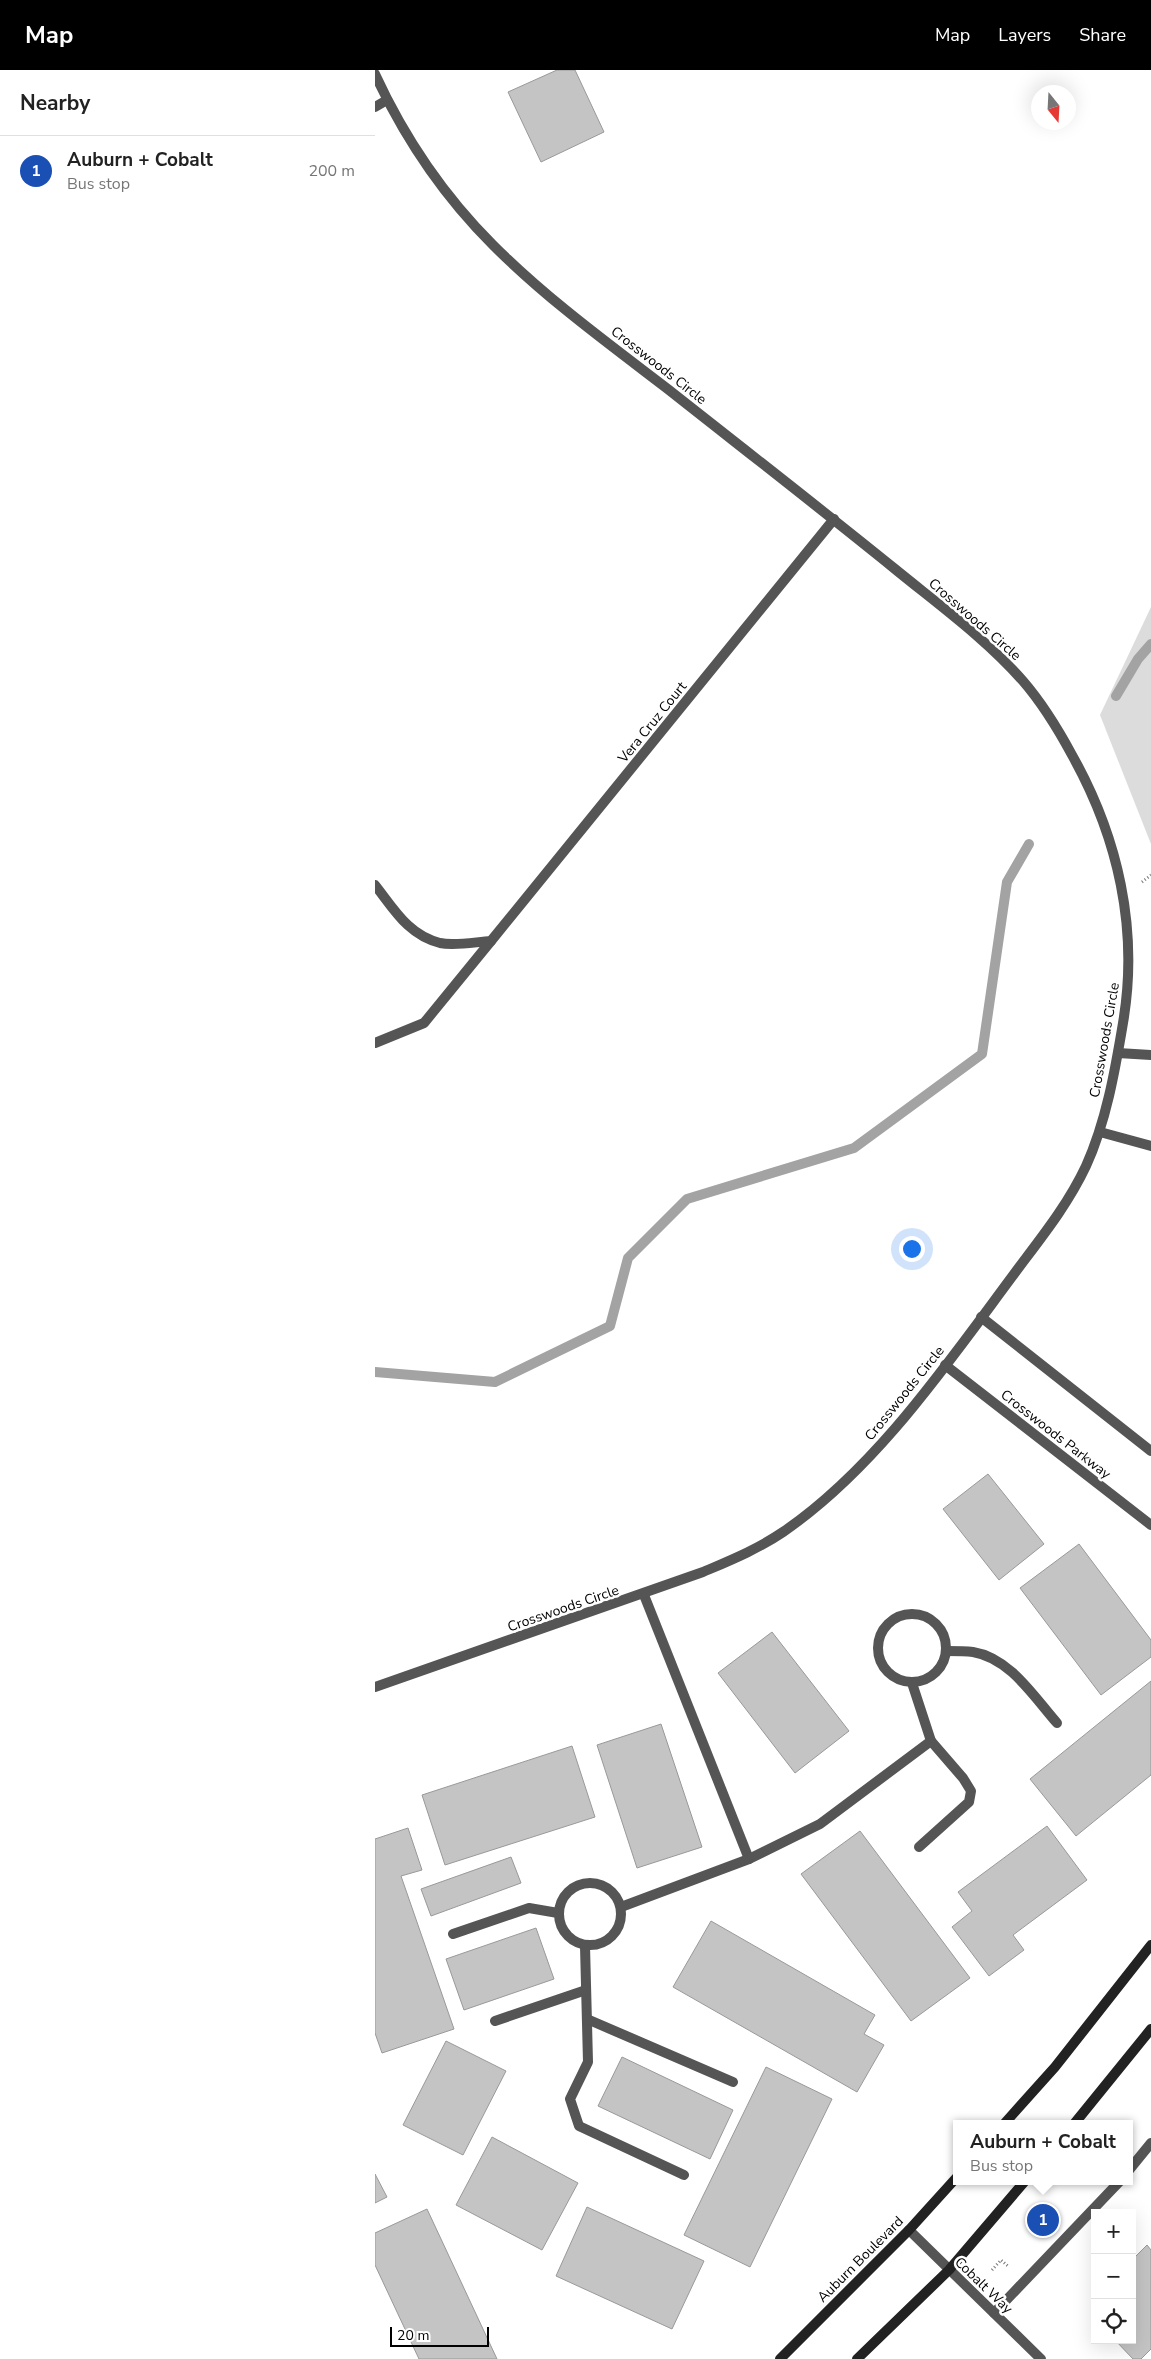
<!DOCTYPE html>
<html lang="en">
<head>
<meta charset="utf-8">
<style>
	:root { --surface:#fff; --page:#f2f2f2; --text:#222; --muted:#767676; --line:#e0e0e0; --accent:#000 }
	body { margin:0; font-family:"Nunito Sans",sans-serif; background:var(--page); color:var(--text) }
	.controls { position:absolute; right:15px; bottom:15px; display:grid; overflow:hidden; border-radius:0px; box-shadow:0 5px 20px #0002 }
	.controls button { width:45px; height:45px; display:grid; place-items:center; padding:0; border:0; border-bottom:1px solid var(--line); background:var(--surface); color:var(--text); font:25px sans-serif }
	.compass { position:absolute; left:656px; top:15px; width:45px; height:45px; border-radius:50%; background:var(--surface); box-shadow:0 5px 20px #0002; rotate:162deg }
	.scale { position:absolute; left:15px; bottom:12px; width:99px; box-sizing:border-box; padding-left:5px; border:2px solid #000; border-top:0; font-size:14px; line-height:18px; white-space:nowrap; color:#000; -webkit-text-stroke:4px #fff; paint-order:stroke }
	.you { position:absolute; left:536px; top:1178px; width:18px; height:18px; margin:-12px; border:4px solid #fff; border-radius:50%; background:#1a73e8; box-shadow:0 0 0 8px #1a73e833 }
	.badge { display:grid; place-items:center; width:32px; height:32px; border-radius:50%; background:var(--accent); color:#fff; font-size:16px; font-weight:700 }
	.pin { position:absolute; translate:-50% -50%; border:2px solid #fff; box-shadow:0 1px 5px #0006 }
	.popup { position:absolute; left:578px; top:2050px; width:180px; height:65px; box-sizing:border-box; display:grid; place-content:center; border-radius:0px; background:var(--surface); filter:drop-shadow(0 1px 4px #0005); font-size:16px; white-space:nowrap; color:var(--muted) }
	.popup b { font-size:19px; color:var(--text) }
	.popup::after { content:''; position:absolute; left:50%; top:100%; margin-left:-10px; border:10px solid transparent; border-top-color:var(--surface) }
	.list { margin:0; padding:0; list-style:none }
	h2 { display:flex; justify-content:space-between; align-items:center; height:65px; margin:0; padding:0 20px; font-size:21px }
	h2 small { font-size:16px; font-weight:400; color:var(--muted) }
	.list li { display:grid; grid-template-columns:32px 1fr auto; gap:15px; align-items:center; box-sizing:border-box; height:70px; padding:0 20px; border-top:1px solid var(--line) }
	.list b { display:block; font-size:19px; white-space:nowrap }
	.list p { margin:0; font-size:16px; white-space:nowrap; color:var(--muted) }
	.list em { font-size:16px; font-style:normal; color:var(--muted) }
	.icon { flex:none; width:28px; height:28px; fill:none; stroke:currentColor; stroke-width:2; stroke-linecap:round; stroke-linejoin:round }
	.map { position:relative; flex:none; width:776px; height:2289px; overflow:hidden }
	header { display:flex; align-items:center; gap:30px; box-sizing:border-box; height:70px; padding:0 25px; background:var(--accent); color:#fff }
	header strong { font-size:24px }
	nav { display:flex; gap:28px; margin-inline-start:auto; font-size:18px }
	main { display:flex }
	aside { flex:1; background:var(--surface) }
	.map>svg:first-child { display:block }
	.green { fill:#dcdcdc }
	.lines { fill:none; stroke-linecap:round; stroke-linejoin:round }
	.stream { stroke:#a3a3a3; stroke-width:10 }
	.building { fill:#c4c4c4; stroke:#999 }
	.path { stroke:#777; stroke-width:3; stroke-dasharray:1 2.5; stroke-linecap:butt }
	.lane { stroke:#555; stroke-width:10 }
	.street { stroke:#555; stroke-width:10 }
	.secondary { stroke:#222; stroke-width:10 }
	.labels { text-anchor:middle; stroke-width:5; stroke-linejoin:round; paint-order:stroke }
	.street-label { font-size:14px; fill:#000; stroke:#fff }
</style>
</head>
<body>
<header>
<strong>Map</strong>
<nav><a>Map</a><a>Layers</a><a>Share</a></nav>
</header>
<main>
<aside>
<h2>Nearby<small></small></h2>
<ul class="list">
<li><span class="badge" style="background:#1a4fb4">1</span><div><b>Auburn + Cobalt</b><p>Bus stop</p></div><em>200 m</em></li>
</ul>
</aside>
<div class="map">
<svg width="776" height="2289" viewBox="0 0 776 2289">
	<rect width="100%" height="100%" fill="#fff"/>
	<path class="green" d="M776,537V774L725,645Z"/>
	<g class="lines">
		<g class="stream">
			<path d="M741,626L763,589L776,574"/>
			<path d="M0,1302L120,1312L235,1256L253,1188L312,1129L479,1078L607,984L632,812L654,774"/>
		</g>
	</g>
	<g class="building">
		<path d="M182,0H200L229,62L166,92L133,22Z"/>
		<path d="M613,1404L669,1474L624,1510L568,1439Z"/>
		<path d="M704,1474L776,1570V1587L726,1625L645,1518Z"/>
		<path d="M397,1562L474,1661L420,1703L343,1603Z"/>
		<path d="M776,1611V1705L701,1766L655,1709Z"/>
		<path d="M286,1654L327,1777L262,1798L222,1675Z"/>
		<path d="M197,1676L220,1747L70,1795L47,1725Z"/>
		<path d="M672,1756L712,1810L638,1865L649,1880L614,1906L577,1857L597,1841L583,1822Z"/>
		<path d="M33,1758L47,1800L26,1806L79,1959L7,1983L0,1963V1769Z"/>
		<path d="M485,1761L595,1908L536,1951L426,1804Z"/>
		<path d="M136,1787L146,1813L56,1846L46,1819Z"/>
		<path d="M336,1851L500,1945L489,1964L509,1975L482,2022L298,1917Z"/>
		<path d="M161,1858L179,1909L89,1940L71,1889Z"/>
		<path d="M71,1971L131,2001L88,2085L28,2055Z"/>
		<path d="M247,1987L358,2040L335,2089L223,2036Z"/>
		<path d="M391,1997L457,2029L375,2197L309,2165Z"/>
		<path d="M117,2067L203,2113L167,2180L81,2135Z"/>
		<path d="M0,2104L12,2127L0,2133Z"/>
		<path d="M212,2137L329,2191L297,2259L181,2206Z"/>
		<path d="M52,2139L122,2289H44L0,2195V2163Z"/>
		<path d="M772,2175L776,2180V2279L766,2289H758L740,2270H757V2229L760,2226L757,2223V2190Z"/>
	</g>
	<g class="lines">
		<g class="path">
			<path d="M767,812L776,805"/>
			<path d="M617,2200L626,2190L634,2197"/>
		</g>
		<g class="lane">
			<path d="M743,983L776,985"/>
			<path d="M725,1062L776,1076"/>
			<path d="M269,1525L374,1789"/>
			<circle cx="537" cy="1578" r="34"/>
			<path d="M571,1581C580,1581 590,1581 598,1582C635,1588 659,1627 682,1653"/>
			<path d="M544,1777L594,1732L596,1721L588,1708L556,1671"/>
			<circle cx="215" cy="1844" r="31"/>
			<path d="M246,1837L374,1789L445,1754L556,1671L537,1613"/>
			<path d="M78,1864L154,1838L183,1843"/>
			<path d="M210,1876L213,1992L195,2029L204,2056L309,2105"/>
			<path d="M212,1949L358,2012"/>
			<path d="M120,1951L211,1920"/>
		</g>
		<g class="street">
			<path d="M0,4C29,67 69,126 118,175C172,229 234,274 294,320C370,380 446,439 520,499C564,535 610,568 648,611C667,633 683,659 697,685C743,767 764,859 748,953C740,1001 731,1052 711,1096C695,1130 673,1159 651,1188C580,1282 506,1395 408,1462C383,1479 356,1490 328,1502L0,1617"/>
			<path d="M0,37L12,30"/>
			<path d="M0,815C19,839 33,865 65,873C80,876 100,872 116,871L459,449"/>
			<path d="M0,973L49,953L116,871"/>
			<path d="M606,1247L776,1381"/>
			<path d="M570,1295L776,1455"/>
			<path d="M754,2100L776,2073"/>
			<path d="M534,2160L666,2289"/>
			<path d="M619,2243L745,2111"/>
		</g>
		<g class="secondary">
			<path d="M629,2054L680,1997L776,1875"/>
			<path d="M699,2054L776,1959"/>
			<path d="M405,2289L534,2160L582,2107"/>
			<path d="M482,2289L574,2200L650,2111"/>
		</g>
	</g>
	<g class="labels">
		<g class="street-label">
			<text transform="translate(284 295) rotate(38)" y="5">Crosswoods Circle</text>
			<text transform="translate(600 549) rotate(41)" y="5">Crosswoods Circle</text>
			<text transform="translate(277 652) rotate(-51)" y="5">Vera Cruz Court</text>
			<text transform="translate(729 970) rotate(-80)" y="5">Crosswoods Circle</text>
			<text transform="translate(529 1323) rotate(-51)" y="5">Crosswoods Circle</text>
			<text transform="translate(681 1364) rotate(38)" y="5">Crosswoods Parkway</text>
			<text transform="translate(188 1538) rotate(-19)" y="5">Crosswoods Circle</text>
			<text transform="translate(485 2189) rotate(-45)" y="5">Auburn Boulevard</text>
			<text transform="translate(609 2215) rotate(44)" y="5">Cobalt Way</text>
		</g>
	</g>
</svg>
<div class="controls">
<button>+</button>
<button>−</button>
<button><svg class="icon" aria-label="locate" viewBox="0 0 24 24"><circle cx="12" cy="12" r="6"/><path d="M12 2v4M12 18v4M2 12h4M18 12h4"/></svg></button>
</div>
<svg class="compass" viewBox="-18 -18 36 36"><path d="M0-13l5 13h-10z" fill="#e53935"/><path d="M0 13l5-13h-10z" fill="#767676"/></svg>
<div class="scale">20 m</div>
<div class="you"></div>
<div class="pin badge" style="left:668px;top:2150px;background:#1a4fb4">1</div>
<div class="popup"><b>Auburn + Cobalt</b>Bus stop</div>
</div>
</main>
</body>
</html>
